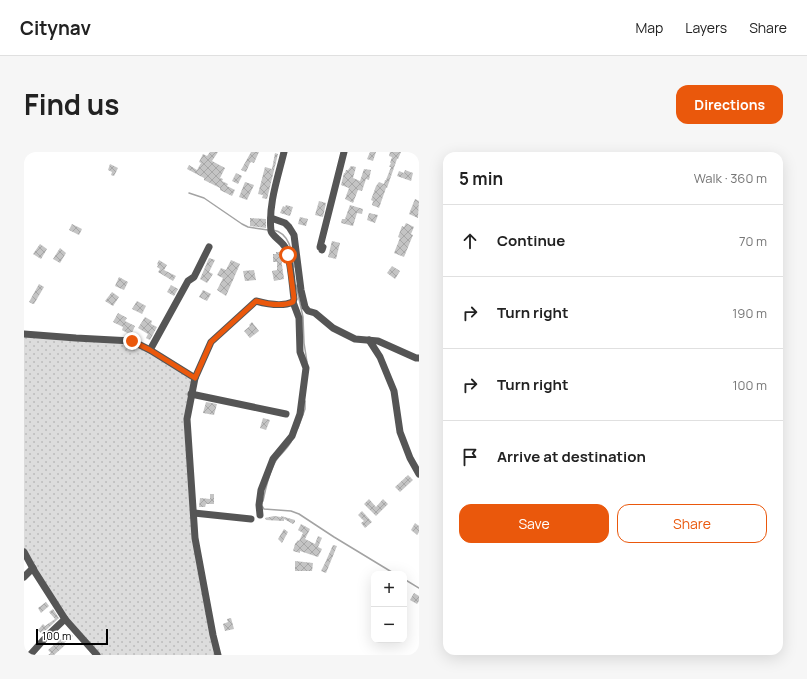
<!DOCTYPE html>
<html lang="en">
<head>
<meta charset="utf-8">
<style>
	:root { --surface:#fff; --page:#f6f6f6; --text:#222; --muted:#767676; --line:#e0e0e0; --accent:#ea580c }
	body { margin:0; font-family:Manrope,sans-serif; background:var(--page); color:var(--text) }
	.controls { position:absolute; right:12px; bottom:12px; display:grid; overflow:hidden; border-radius:8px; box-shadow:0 4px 16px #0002 }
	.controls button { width:36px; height:36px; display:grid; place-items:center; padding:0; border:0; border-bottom:1px solid var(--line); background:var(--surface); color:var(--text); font:20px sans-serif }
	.scale { position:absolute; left:12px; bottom:10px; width:72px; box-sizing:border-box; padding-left:4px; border:2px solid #000; border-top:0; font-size:11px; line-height:14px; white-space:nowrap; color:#000; -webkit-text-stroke:3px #fff; paint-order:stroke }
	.stop { position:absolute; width:12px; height:12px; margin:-9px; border:3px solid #ea580c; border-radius:50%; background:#fff }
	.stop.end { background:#ea580c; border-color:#fff; box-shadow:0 1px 4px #0008 }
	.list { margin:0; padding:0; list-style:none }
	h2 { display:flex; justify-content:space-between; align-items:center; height:52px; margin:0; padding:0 16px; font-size:17px }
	h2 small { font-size:13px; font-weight:400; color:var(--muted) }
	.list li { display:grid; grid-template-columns:26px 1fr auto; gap:12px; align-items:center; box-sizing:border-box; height:72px; padding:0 16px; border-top:1px solid var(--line) }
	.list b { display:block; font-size:15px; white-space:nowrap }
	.list em { font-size:13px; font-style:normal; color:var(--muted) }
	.actions { display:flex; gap:8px; padding:12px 16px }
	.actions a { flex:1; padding:9px 0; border:1px solid var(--accent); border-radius:12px; text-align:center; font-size:14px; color:var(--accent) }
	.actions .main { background:var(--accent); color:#fff }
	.icon { flex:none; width:22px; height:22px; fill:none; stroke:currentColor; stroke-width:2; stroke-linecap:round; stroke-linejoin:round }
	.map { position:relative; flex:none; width:395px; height:503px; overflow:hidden; border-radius:12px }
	header { display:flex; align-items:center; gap:24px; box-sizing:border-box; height:56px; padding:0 20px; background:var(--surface); border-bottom:1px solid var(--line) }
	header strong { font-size:19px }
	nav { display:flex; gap:22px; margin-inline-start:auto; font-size:14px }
	.intro { display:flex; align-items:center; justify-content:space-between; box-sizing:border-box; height:96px; padding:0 24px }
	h1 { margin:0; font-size:28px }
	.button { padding:10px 18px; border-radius:12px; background:var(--accent); color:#fff; font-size:14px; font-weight:700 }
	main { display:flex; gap:24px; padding:0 24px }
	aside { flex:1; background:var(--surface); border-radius:12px; box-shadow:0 4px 16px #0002 }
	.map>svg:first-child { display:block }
	.grass { fill:url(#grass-dots) }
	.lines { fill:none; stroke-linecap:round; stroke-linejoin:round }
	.stream { stroke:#a3a3a3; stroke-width:1.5 }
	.building { fill:url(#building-cross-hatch) }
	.minor { stroke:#555; stroke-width:7 }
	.route { stroke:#ea580c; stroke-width:5 }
</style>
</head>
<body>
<header>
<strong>Citynav</strong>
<nav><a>Map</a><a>Layers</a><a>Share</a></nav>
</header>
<div class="intro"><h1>Find us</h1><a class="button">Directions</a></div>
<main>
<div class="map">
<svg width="395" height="503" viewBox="0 0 395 503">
	<defs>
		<pattern id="grass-dots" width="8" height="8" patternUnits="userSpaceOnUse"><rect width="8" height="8" fill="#dcdcdc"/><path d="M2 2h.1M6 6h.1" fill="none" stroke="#bbb" stroke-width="1.8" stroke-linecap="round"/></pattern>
		<pattern id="building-cross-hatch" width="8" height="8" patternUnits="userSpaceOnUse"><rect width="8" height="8" fill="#c4c4c4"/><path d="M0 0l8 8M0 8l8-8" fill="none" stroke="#a7a7a7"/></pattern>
	</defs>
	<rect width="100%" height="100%" fill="#fff"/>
	<path class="grass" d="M0,182L108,189L171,226L163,267L171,386L194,503H73L41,467L0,400Z"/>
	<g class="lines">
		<g class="stream">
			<path d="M165,41L180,46L218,72L224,75L244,78"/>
			<path d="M249,78C266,81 268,100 270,115"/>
			<path d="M272,133L279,165L280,191L283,210"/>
			<path d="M274,276L281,257V249"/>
			<path d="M239,349C242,336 245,318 253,307C258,301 263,297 267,290"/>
			<path d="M238,354L240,357L267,359L275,362L310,385L371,422"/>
			<path d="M380,427L395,436"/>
		</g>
	</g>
	<g class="building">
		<path d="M186,0H194L188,9L201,16L196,26L199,27L198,29L204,32L203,34L211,38L208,44L196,38V36L180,28V26L163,17L165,13L173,18L177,11L175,10L179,2L183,4Z"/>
		<path d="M227,0H235L230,11L227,10L226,11L222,20L217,18Z"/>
		<path d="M346,0H352L349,9L343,7Z"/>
		<path d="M366,0H377L374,7H373L363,36H362L355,56L348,53L349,49L347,48L352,34L355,30L360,32L361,28H362L367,15H365L367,11H366L368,5L365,4Z"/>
		<path d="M251,1L254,2L243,47L238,46L239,43L234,42L241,15L248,17Z"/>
		<path d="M86,12L94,16L90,24L87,23L88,20L84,18Z"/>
		<path d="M327,14L332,15L329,26L336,29L340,17L347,18L345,28L342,27L338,39L334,38L329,51L321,47L325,36L317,33L320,21H321L322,18H324Z"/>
		<path d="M381,18L389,21L387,29L373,24L375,19L380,21Z"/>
		<path d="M212,21L218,24L214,32L208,29Z"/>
		<path d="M221,30L230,33L223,48L215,45Z"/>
		<path d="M391,47L395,49L394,66L385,62Z"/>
		<path d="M295,49L302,51L299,65L291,63Z"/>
		<path d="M262,53L269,55L266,64L256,61L259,54L261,55Z"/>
		<path d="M326,53L339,57L338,62L333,61L329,74L317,71L318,67H321Z"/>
		<path d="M345,61L354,63L351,71L343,68Z"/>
		<path d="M276,65L284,67L282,74L274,72Z"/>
		<path d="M226,66L242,67V76L226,74Z"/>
		<path d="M382,71L390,75L387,82L389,83L380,105L370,101L376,86L374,85L378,74L380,75Z"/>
		<path d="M48,72L58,77L55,83L45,78Z"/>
		<path d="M308,89L316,91L312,107L304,105Z"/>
		<path d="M16,92L23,97L17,107L9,102Z"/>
		<path d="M36,96L42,101L36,111L29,107Z"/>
		<path d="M252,100H257L258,113L260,127L250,129L248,119L253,118V110H249V102H252Z"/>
		<path d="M185,106L191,108L185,120L189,122L183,131L176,127Z"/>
		<path d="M135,108L143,113L140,118L152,124L149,129L134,120L136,117L133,115L134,113L133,112Z"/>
		<path d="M207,108L216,112L202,144L193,138L199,126L193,123L197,116L202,118Z"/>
		<path d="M368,114L376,119L371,127L363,121Z"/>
		<path d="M230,118L232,128L221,129L219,119Z"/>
		<path d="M95,125L104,130L100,138L91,134Z"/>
		<path d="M15,132L20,135L10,152H9L5,150Z"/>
		<path d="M147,133L154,137L150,144L143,140Z"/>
		<path d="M179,138L187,142L183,149L175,145Z"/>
		<path d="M88,140L95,145L89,154L81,149Z"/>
		<path d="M113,149L122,154L118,162L108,157Z"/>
		<path d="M94,161L103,166L101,169L111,174L107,183L98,178L99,175L89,170Z"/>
		<path d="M121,165L128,169L127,172L133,175L126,188L122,186L124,182L114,176Z"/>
		<path d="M228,170L235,179L226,186L220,179L226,174L225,173Z"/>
		<path d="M182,250L193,252L190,263L179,261Z"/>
		<path d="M239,266L246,268L242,278L236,276Z"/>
		<path d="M384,323L389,328L376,340L371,335Z"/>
		<path d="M186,342H190V352H182L181,355H175L176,346L186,347Z"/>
		<path d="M345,347L352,355L359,347L364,352L352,364L340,352Z"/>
		<path d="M338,359L348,370L341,376L337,371L340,369L334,363Z"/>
		<path d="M250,364L257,365V364L271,368V370L269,372L260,367V369L242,368L241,366Z"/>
		<path d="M391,371L395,374V380L393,383L387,378Z"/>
		<path d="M277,372L286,377L281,387L291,392L294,384L298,386L294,395L298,397L294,405L276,399V401L269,399L271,392L274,388L275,389L279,381L274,378Z"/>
		<path d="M260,377L264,380L258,391L254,387Z"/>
		<path d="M309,393L313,394L302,421L297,419L301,411L303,412L301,411Z"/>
		<path d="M271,409L289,411L288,419H271Z"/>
		<path d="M390,441L395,444V449L393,452L386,448Z"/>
		<path d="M22,450L25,454L17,461L14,456Z"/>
		<path d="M29,457L35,466L18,482L14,478L19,472L21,474L31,467L25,460Z"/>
		<path d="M207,466L210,477L201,479L199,472L204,470L203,467Z"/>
		<path d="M46,481L49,484L40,491L41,493L39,495L30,503H24L27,501L24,498L37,487L38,488Z"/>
	</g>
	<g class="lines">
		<g class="minor">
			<path d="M247,66L261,71L265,75L270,83L277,138L281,155L284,159L291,161L309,176L331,187L354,189L392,206H395"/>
			<path d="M298,98L299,95H296L320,0"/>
			<path d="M0,182L52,186L108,189L126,198L171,226"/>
			<path d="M345,188L356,205L370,239L376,280L386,306L395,322"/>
			<path d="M126,198L164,129L170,125L185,95"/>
			<path d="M167,242L262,262"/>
			<path d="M170,361L227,367"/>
			<path d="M236,363L235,353L237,338L249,307L268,284L276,262L282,216L276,200L275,166L269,150"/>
			<path d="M0,400L11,420L41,467L73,503"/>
			<path d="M0,425L9,416"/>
			<path d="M6,503L23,484L41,467"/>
			<path d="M194,503L189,483L171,386L163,267L171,226L187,190L232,149C243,152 258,155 269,150L270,147C268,133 267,107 261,95C258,89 248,84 247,79C244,53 254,25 260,0"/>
		</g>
	</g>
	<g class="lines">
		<path class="route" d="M108,189L126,198L171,226L187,190L232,149C243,152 258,155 269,150L270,146L264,103"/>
	</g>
</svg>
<div class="controls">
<button>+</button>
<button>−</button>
</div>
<div class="scale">100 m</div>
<div class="stop" style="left:264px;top:103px"></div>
<div class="stop end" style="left:108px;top:189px"></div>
</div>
<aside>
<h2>5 min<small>Walk · 360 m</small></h2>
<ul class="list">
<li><svg class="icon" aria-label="ahead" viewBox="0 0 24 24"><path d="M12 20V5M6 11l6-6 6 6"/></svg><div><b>Continue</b></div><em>70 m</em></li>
<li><svg class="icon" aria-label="right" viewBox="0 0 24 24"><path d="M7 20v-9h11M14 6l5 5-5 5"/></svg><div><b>Turn right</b></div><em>190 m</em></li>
<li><svg class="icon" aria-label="right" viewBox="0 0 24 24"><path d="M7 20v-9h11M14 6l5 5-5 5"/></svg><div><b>Turn right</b></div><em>100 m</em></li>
<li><svg class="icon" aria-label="arrive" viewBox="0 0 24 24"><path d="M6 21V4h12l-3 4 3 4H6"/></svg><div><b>Arrive at destination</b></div></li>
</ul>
<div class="actions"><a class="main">Save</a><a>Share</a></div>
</aside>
</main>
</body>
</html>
